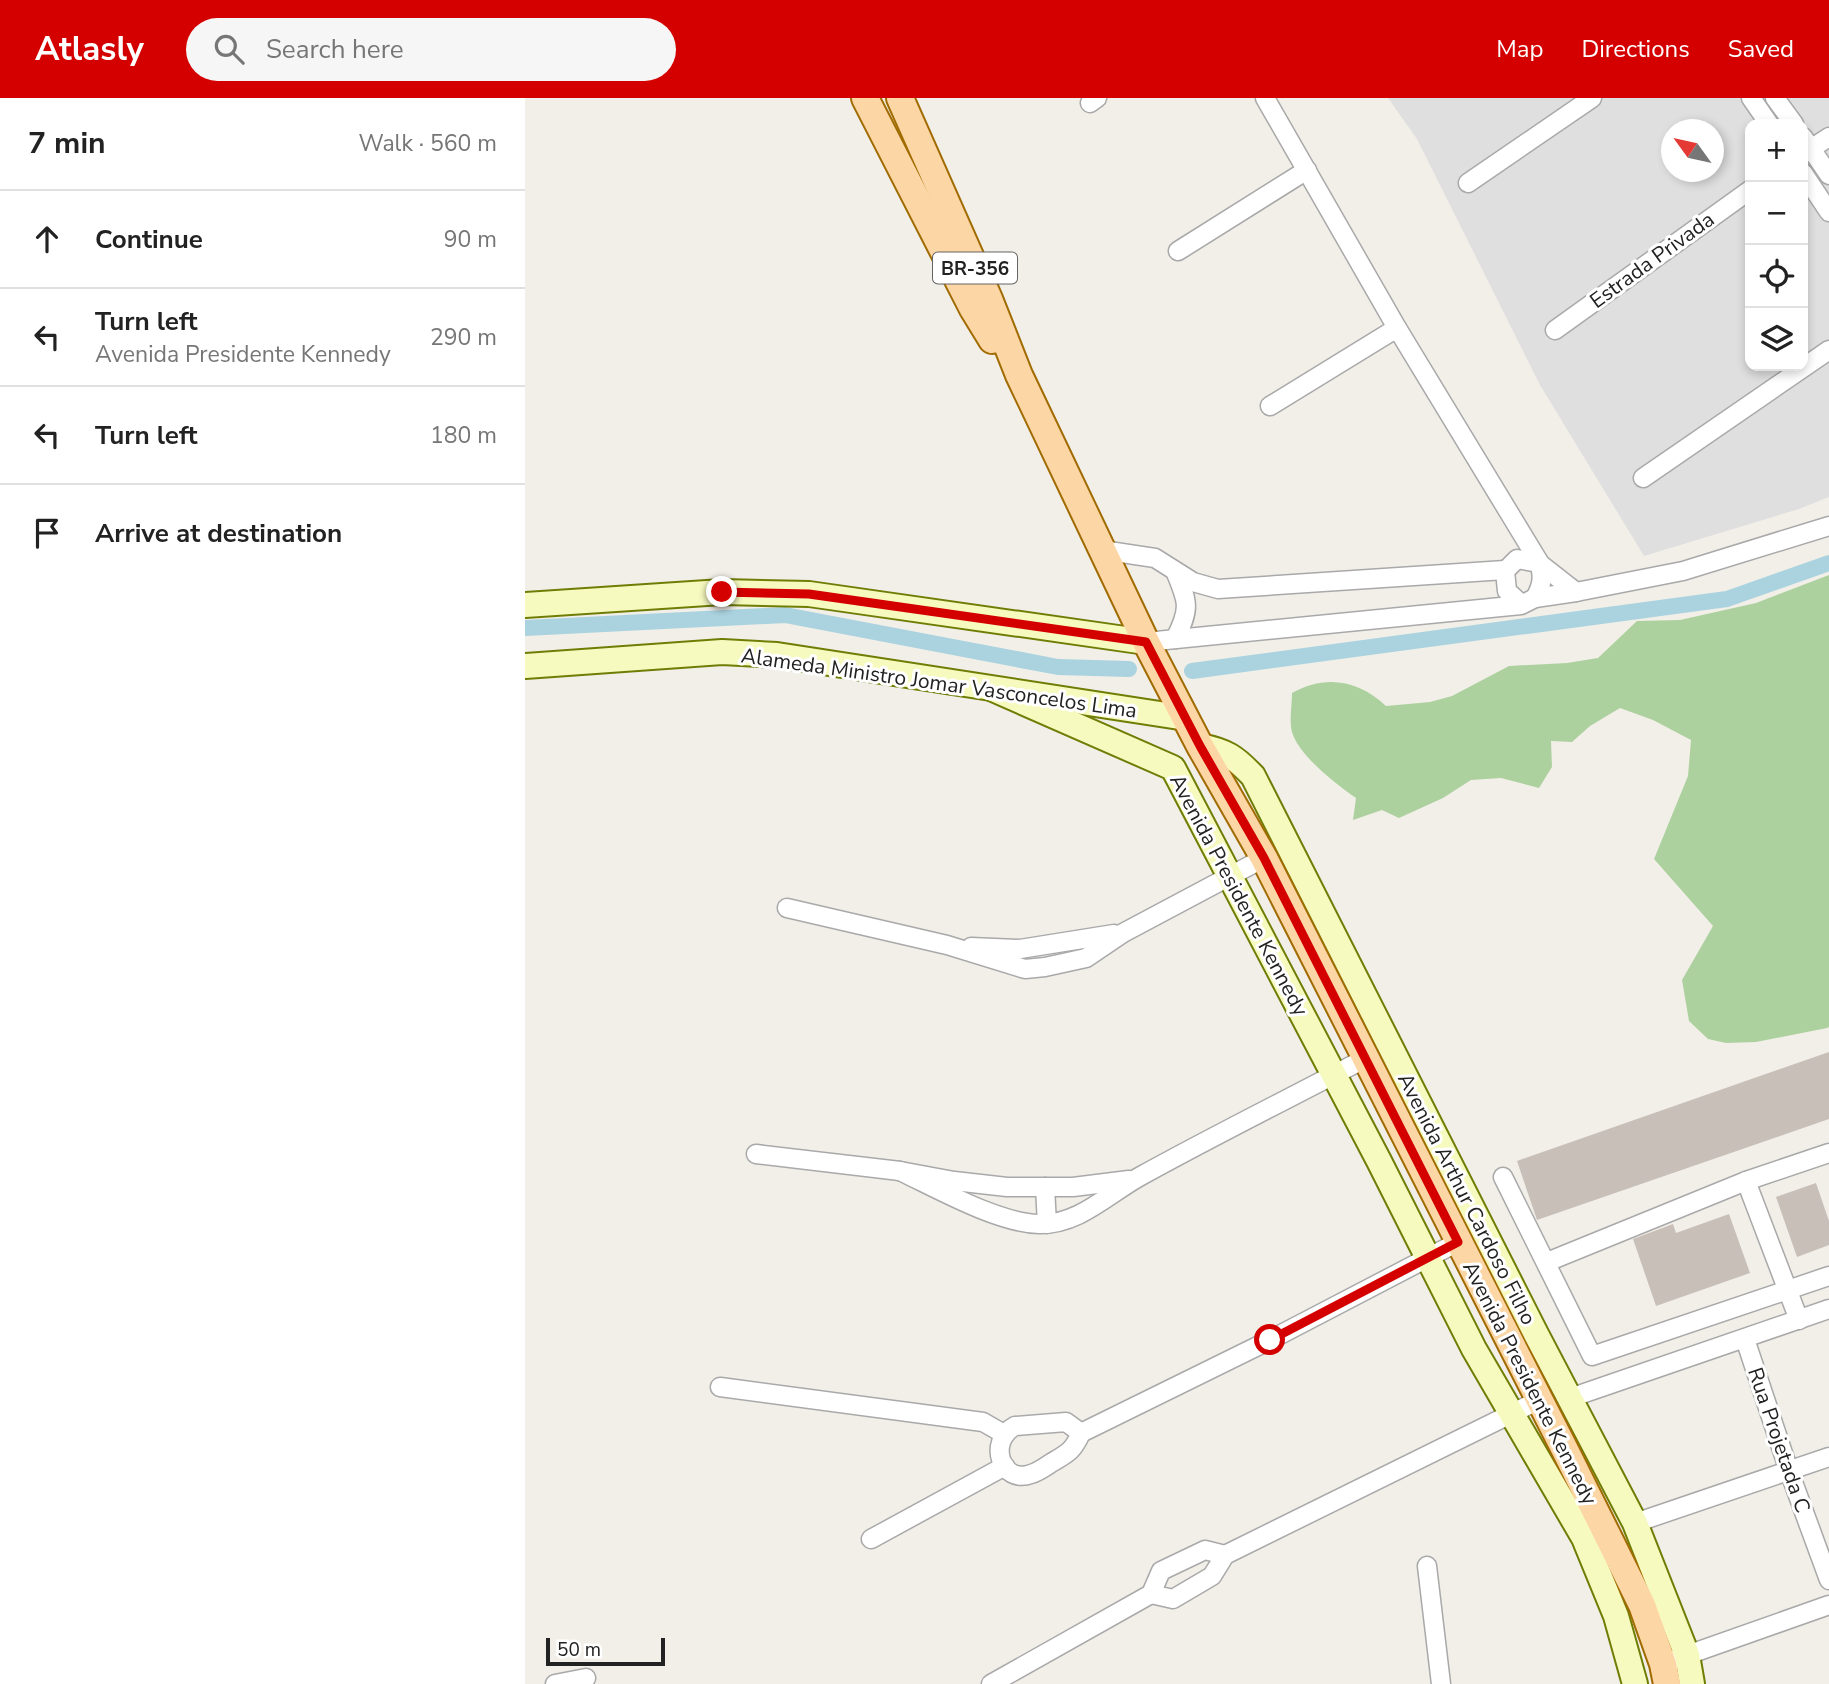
<!DOCTYPE html>
<html lang="en">
<head>
<meta charset="utf-8">
<style>
	:root { --surface:#fff; --page:#f6f6f6; --text:#222; --muted:#767676; --line:#e0e0e0; --accent:#d40000 }
	body { margin:0; font-family:"Nunito Sans",sans-serif; background:var(--page); color:var(--text) }
	.controls { position:absolute; right:21px; top:21px; display:grid; overflow:hidden; border-radius:14px; box-shadow:0 4px 10px #0003 }
	.controls button { width:63px; height:63px; display:grid; place-items:center; padding:0; border:0; border-bottom:2px solid var(--line); background:var(--surface); color:var(--text); font:35px sans-serif }
	.compass { position:absolute; left:1136px; top:21px; width:63px; height:63px; border-radius:50%; background:var(--surface); box-shadow:0 4px 10px #0003; rotate:303deg }
	.scale { position:absolute; left:21px; bottom:18px; width:119px; box-sizing:border-box; padding-left:7px; border:4px solid #222; border-top:0; font-size:19px; line-height:24px; white-space:nowrap; color:#222; -webkit-text-stroke:5px #fff; paint-order:stroke }
	.stop { position:absolute; width:21px; height:21px; margin:-16px; border:5px solid #d40000; border-radius:50%; background:#fff }
	.stop.end { background:#d40000; border-color:#fff; box-shadow:0 2px 7px #0008 }
	.list { margin:0; padding:0; list-style:none }
	h2 { display:flex; justify-content:space-between; align-items:center; height:91px; margin:0; padding:0 28px; font-size:30px }
	h2 small { font-size:23px; font-weight:400; color:var(--muted) }
	.list li { display:grid; grid-template-columns:46px 1fr auto; gap:21px; align-items:center; box-sizing:border-box; height:98px; padding:0 28px; border-top:2px solid var(--line) }
	.list b { display:block; font-size:26px; white-space:nowrap }
	.list p { margin:0; font-size:23px; white-space:nowrap; color:var(--muted) }
	.list em { font-size:23px; font-style:normal; color:var(--muted) }
	.icon { flex:none; width:38px; height:38px; fill:none; stroke:currentColor; stroke-width:2; stroke-linecap:round; stroke-linejoin:round }
	.map { position:relative; flex:none; width:1304px; height:1586px; overflow:hidden }
	header { display:flex; align-items:center; gap:42px; box-sizing:border-box; height:98px; padding:0 35px; background:var(--accent); color:#fff }
	header strong { font-size:33px }
	nav { display:flex; gap:38px; margin-inline-start:auto; font-size:24px }
	.search { width:490px; height:63px; background:var(--page); display:flex; align-items:center; gap:18px; box-sizing:border-box; padding:0 24px; border-radius:38px; color:var(--muted); font-size:26px }
	main { display:flex }
	aside { flex:1; background:var(--surface) }
	.map>svg:first-child { display:block }
	.residential { fill:#e0dfdf; fill-rule:evenodd }
	.forest { fill:#add19e }
	.lines { fill:none; stroke-linecap:round; stroke-linejoin:round }
	.canal { stroke:#aad3df; stroke-width:16 }
	.building { fill:#c7bfb8 }
	.street-casing { stroke:#a9a9a9; stroke-width:21 }
	.secondary-casing { stroke:#707d05; stroke-width:28 }
	.primary-casing { stroke:#a06b00; stroke-width:30 }
	.street { stroke:#fff; stroke-width:18 }
	.secondary { stroke:#f7fabf; stroke-width:24 }
	.primary { stroke:#fcd6a4; stroke-width:26 }
	.route { stroke:#d40000; stroke-width:9 }
	.labels { text-anchor:middle; stroke-width:6; stroke-linejoin:round; paint-order:stroke }
	.shield { fill:#fff; stroke:#646464; stroke-width:2 }
	.shield-label { font-size:19px; font-weight:bold; fill:#222 }
	.street-label { font-size:21px; fill:#222; stroke:#fff }
</style>
</head>
<body>
<header>
<strong>Atlasly</strong>
<div class="search"><svg class="icon" aria-label="search" viewBox="0 0 24 24"><circle cx="10" cy="10" r="6"/><path d="M15 15l6 6"/></svg>Search here</div>
<nav><a>Map</a><a>Directions</a><a>Saved</a></nav>
</header>
<main>
<aside>
<h2>7 min<small>Walk · 560 m</small></h2>
<ul class="list">
<li><svg class="icon" aria-label="ahead" viewBox="0 0 24 24"><path d="M12 20V5M6 11l6-6 6 6"/></svg><div><b>Continue</b></div><em>90 m</em></li>
<li><svg class="icon" aria-label="left" viewBox="0 0 24 24"><path d="M17 20v-9H6M10 6l-5 5 5 5"/></svg><div><b>Turn left</b><p>Avenida Presidente Kennedy</p></div><em>290 m</em></li>
<li><svg class="icon" aria-label="left" viewBox="0 0 24 24"><path d="M17 20v-9H6M10 6l-5 5 5 5"/></svg><div><b>Turn left</b></div><em>180 m</em></li>
<li><svg class="icon" aria-label="arrive" viewBox="0 0 24 24"><path d="M6 21V4h12l-3 4 3 4H6"/></svg><div><b>Arrive at destination</b></div></li>
</ul>
</aside>
<div class="map">
<svg width="1304" height="1586" viewBox="0 0 1304 1586">
	<rect width="100%" height="100%" fill="#f2efe9"/>
	<path class="residential" d="M863,0H1304V399L1274,411L1119,458L1015,287L892,41ZM1225,26H1278V268H1225ZM1146,32H1188V74H1146Z"/>
	<path class="forest" d="M1304,477V929L1302,930L1231,944L1201,945L1183,941L1164,923L1157,882L1188,828L1129,761L1163,678L1166,642L1128,622L1095,610L1065,628L1047,644L1026,643L1027,669L1014,690L976,680L946,682L918,700L874,720L857,712L828,722L831,700C811,686 774,658 767,634C764,623 767,607 767,595C800,576 834,582 861,608L905,604L927,598L984,568L1042,565L1073,560L1112,523L1155,522L1231,505Z"/>
	<g class="lines">
		<g class="canal">
			<path d="M0,530L260,517L533,569L604,571"/>
			<path d="M667,573L1202,501L1304,465"/>
		</g>
	</g>
	<g class="building">
		<path d="M1304,954V1021L1012,1122L992,1063Z"/>
		<path d="M1291,1085L1304,1123V1147L1272,1159L1251,1099Z"/>
		<path d="M1204,1116L1225,1175L1131,1208L1108,1141L1148,1126L1151,1135Z"/>
	</g>
	<g class="lines">
		<defs>
			<g id="street">
				<path d="M740,0L872,230L1014,464C1018,478 1018,486 1010,500"/>
				<path d="M1226,0L1244,26"/>
				<path d="M1250,0L1269,26"/>
				<path d="M565,5L572,0"/>
				<path d="M1278,39L1304,77"/>
				<path d="M1278,56L1304,39"/>
				<path d="M1278,75L1304,114"/>
				<path d="M943,85L1067,0"/>
				<path d="M653,153L782,72"/>
				<path d="M1030,232L1225,92"/>
				<path d="M745,308L872,230"/>
				<path d="M1118,380L1304,252"/>
				<path d="M577,452L630,460L668,484L693,491L980,472"/>
				<path d="M650,473C663,504 666,510 650,541"/>
				<path d="M996,506L982,493L980,473L992,461L1014,465L1051,494"/>
				<path d="M621,544L996,507L1010,500L1051,494L1158,473L1304,428"/>
				<path d="M262,810L422,847L500,871L520,869L561,860L598,835L739,760"/>
				<path d="M446,849L495,851L589,836"/>
				<path d="M231,1056L375,1073L429,1083L482,1089H548L604,1082"/>
				<path d="M375,1073C413,1091 473,1125 514,1126C553,1127 582,1097 614,1079C688,1038 765,1000 841,960"/>
				<path d="M978,1079L1067,1258L1304,1178"/>
				<path d="M1221,1083L1274,1222"/>
				<path d="M520,1089L522,1126"/>
				<path d="M1022,1164L1221,1083L1304,1055"/>
				<path d="M1220,1241L1264,1373L1304,1482"/>
				<path d="M195,1289L458,1324L479,1336"/>
				<path d="M1045,1300L1304,1211"/>
				<path d="M541,1324L556,1335C548,1353 543,1355 526,1365C520,1369 513,1374 506,1376C477,1387 461,1344 490,1328Z"/>
				<path d="M556,1335L745,1242L933,1144"/>
				<path d="M1110,1425L1304,1359"/>
				<path d="M346,1441L480,1368"/>
				<path d="M902,1468L916,1586"/>
				<path d="M626,1496L648,1501L687,1478L700,1457L1014,1302"/>
				<path d="M1151,1561L1304,1507"/>
				<path d="M30,1586L61,1580"/>
				<path d="M466,1586L626,1496L636,1473L680,1452L700,1457"/>
			</g>
			<g id="secondary">
				<path d="M0,507L197,494L284,496L621,544"/>
				<path d="M0,568L197,554L252,557L661,620"/>
				<path d="M468,591L648,670L854,1063L949,1251L1059,1440L1091,1518L1110,1586"/>
				<path d="M675,648C701,653 710,659 728,678L1011,1236L1110,1425L1162,1557L1167,1586"/>
			</g>
			<g id="primary">
				<path d="M340,0L448,211L467,242"/>
				<path d="M375,0L464,201L494,277L621,544L675,648L739,760L1040,1352L1117,1507L1138,1566L1142,1586"/>
			</g>
		</defs>
		<use href="#street" class="street-casing"/>
		<use href="#secondary" class="secondary-casing"/>
		<use href="#primary" class="primary-casing"/>
		<use href="#street" class="street"/>
		<use href="#secondary" class="secondary"/>
		<use href="#primary" class="primary"/>
	</g>
	<g class="lines">
		<path class="route" d="M197,494L284,496L621,544L675,648L739,760L933,1144L745,1242"/>
	</g>
	<g class="labels">
		<rect class="shield" x="408" y="154.5" width="84" height="31" rx="5"/>
		<g class="shield-label">
			<text x="450" y="177">BR-356</text>
		</g>
		<g class="street-label">
			<text transform="translate(1127 162) rotate(-36)" y="7">Estrada Privada</text>
			<text transform="translate(414 585) rotate(8)" y="7">Alameda Ministro Jomar Vasconcelos Lima</text>
			<text transform="translate(714 797) rotate(62)" y="7">Avenida Presidente Kennedy</text>
			<text transform="translate(942 1101) rotate(63)" y="7">Avenida Arthur Cardoso Filho</text>
			<text transform="translate(1005 1285) rotate(63)" y="7">Avenida Presidente Kennedy</text>
			<text transform="translate(1254 1342) rotate(71)" y="7">Rua Projetada C</text>
		</g>
	</g>
</svg>
<div class="controls">
<button>+</button>
<button>−</button>
<button><svg class="icon" aria-label="locate" viewBox="0 0 24 24"><circle cx="12" cy="12" r="6"/><path d="M12 2v4M12 18v4M2 12h4M18 12h4"/></svg></button>
<button><svg class="icon" aria-label="layers" viewBox="0 0 24 24"><path d="M12 4l9 5-9 5-9-5zM3 14l9 5 9-5"/></svg></button>
</div>
<svg class="compass" viewBox="-18 -18 36 36"><path d="M0-13l5 13h-10z" fill="#e53935"/><path d="M0 13l5-13h-10z" fill="#767676"/></svg>
<div class="scale">50 m</div>
<div class="stop" style="left:745px;top:1242px"></div>
<div class="stop end" style="left:197px;top:494px"></div>
</div>
</main>
</body>
</html>
